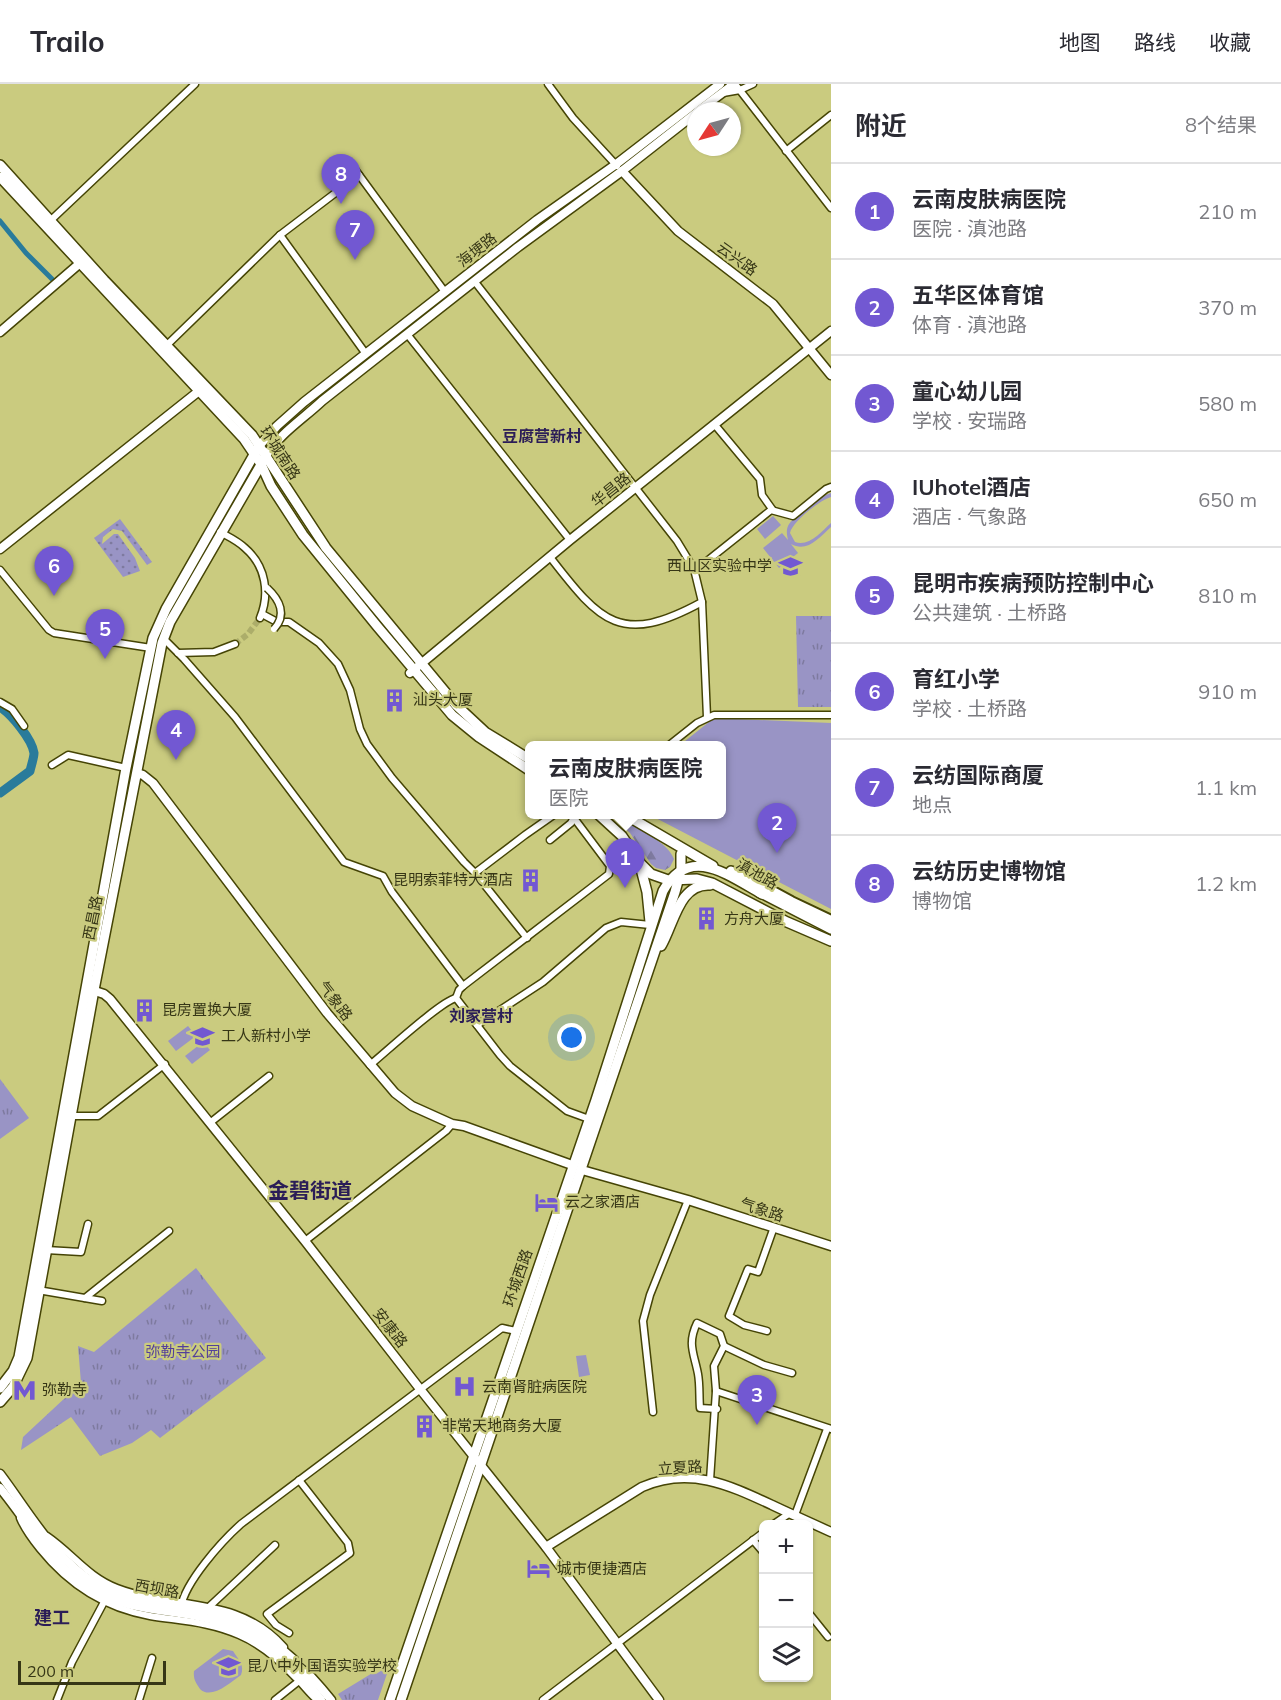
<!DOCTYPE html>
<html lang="zh">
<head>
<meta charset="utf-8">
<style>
	:root { --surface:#fff; --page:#f2f2f3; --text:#2b2b33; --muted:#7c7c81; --line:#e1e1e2; --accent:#7258d2 }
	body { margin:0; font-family:Mulish,"Noto Sans SC",sans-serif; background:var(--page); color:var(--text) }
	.controls { position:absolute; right:18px; bottom:18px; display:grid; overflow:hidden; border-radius:9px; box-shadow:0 2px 4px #0004 }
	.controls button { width:54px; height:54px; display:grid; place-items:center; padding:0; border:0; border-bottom:2px solid var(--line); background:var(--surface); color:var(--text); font:30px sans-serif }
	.compass { position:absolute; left:687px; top:18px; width:54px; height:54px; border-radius:50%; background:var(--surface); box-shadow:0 2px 4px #0004; rotate:234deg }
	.scale { position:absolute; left:18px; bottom:15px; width:148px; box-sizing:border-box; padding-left:6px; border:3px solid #363616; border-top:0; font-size:16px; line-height:21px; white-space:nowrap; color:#363616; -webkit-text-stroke:4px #cacb7f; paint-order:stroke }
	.you { position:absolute; left:572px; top:954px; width:21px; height:21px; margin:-15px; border:4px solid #fff; border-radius:50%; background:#1a73e8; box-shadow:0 0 0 9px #1a73e833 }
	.badge { display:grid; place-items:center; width:39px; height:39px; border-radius:50%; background:var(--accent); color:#fff; font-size:20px; font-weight:700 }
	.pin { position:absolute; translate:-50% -50px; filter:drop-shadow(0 2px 3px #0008) }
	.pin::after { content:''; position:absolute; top:32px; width:21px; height:18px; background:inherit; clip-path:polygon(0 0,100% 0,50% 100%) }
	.popup { position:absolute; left:525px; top:657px; width:201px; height:78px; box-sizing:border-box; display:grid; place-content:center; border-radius:9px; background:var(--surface); filter:drop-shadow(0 2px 4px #0005); font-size:20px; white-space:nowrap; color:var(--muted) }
	.popup b { font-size:22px; color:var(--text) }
	.popup::after { content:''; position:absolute; left:50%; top:100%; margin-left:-12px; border:12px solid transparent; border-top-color:var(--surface) }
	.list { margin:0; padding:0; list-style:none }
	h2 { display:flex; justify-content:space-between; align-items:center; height:78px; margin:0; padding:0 24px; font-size:26px }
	h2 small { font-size:20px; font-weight:400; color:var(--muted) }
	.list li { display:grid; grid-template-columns:39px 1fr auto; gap:18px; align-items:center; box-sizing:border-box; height:96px; padding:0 24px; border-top:2px solid var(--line) }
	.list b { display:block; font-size:22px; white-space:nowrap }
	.list p { margin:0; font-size:20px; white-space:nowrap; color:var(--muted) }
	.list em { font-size:20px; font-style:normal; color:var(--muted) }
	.icon { flex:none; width:33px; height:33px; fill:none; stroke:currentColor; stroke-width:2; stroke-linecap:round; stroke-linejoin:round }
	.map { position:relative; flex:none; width:831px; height:1616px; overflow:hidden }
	header { display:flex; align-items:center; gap:36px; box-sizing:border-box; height:84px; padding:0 30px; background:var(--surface); border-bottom:2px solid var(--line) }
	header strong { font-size:28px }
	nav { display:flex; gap:33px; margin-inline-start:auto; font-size:21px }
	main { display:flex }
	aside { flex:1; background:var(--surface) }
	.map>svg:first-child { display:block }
	.grass { fill:url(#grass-dots) }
	.forest { fill:url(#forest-firs) }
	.park { fill:url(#park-tufts) }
	.garden { fill:#9994c5 }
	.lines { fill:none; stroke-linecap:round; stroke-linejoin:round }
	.canal { stroke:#297b9b; stroke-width:5 }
	.river { stroke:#297b9b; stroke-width:9 }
	.street-tunnel { stroke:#acad6a; stroke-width:6; stroke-dasharray:6 3; stroke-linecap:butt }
	.street-casing { stroke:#454405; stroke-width:9 }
	.secondary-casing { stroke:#454405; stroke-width:11 }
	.primary-casing { stroke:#454405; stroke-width:12 }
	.highway-casing { stroke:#454405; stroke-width:14 }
	.street { stroke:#fff; stroke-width:6 }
	.secondary { stroke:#fff; stroke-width:8 }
	.primary { stroke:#fff; stroke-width:9 }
	.highway { stroke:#fff; stroke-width:10 }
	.street-bridge-casing { stroke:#454405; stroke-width:9; stroke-linecap:butt }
	.street-bridge { stroke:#fff; stroke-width:6 }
	.labels { text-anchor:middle; stroke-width:4.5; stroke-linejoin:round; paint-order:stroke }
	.street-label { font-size:15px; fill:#363616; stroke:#cacb7f }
	.poi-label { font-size:15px; fill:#363616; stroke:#cacb7f; text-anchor:start }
	.park-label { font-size:15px; fill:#533f9b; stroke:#cacb7f }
	.neighbourhood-label { font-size:16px; font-weight:bold; fill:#2b1d57; stroke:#cacb7f }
	.quarter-label { font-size:18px; font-weight:bold; fill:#2b1d57; stroke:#cacb7f }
	.district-label { font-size:21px; font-weight:bold; fill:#2b1d57; stroke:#cacb7f }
</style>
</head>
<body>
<header>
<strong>Trailo</strong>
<nav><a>地图</a><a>路线</a><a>收藏</a></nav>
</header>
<main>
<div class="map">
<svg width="831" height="1616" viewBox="0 0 831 1616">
	<defs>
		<pattern id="grass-dots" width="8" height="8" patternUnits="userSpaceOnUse" patternTransform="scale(1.5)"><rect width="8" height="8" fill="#9994c5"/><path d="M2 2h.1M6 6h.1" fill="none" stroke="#7e7a9f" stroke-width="1.8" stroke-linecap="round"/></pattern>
		<pattern id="forest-firs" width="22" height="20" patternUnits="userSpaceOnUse" patternTransform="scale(1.5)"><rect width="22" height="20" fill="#9994c5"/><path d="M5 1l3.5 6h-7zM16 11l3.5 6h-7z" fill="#7e7a9f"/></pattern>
		<pattern id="park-tufts" width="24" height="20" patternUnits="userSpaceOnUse" patternTransform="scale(1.5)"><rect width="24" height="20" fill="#9994c5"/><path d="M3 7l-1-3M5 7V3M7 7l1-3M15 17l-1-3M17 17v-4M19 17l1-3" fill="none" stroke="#7e7a9f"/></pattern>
	</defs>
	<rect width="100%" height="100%" fill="#cacb7f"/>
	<path class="grass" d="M120,435L152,478L147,481L122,447L113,445L103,453L102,460L114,450H118L135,474L140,487L123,493L94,454Z"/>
	<path class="forest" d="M610,731H613C631,741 667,756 674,775L670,783L665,786L656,784L651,780L630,749Z"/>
	<g class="park">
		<path d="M796,532H831V623H798Z"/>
		<path d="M0,995L29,1034L0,1055Z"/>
		<path d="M196,1184L266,1274L160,1354L151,1346L132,1359L100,1372L71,1333L21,1366L23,1353L81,1299L78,1262L94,1268Z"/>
		<path d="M390,1581L378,1616H342L338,1610L374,1588L376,1590Z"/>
	</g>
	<g class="garden">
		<path d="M831,409V413C820,416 792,438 790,449L795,458C809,463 821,448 831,439V443C819,454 807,469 791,460L798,469L779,484L763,464L782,449L788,456C787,451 786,447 788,442C792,433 822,411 831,409Z"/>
		<path d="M773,432L781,441L765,455L757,445Z"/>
		<path d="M714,634L831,639V825L650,731L721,730V662L680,661Z"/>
		<path d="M188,942L196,952L176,967L168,957Z"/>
		<path d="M203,958L210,966L192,980L185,972Z"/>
		<path d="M586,1271L590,1291L579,1293L576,1272Z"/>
		<path d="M223,1565L233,1567C238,1575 245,1581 241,1591C230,1599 211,1616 200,1605C196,1599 193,1595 194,1587Z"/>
	</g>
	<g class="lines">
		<path class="canal" d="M0,137L26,169L52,195"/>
		<path class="river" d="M0,623C11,630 32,655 34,669C34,674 31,682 30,687L0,709"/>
		<path class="street-tunnel" d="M235,560L248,550L260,534"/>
		<defs>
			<g id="street">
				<path d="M548,0L573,34L617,82"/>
				<path d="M735,0L831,124"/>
				<path d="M723,9L740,6L753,0"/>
				<path d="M786,67L831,31"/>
				<path d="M351,80L445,208"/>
				<path d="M50,137L195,0"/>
				<path d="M280,151L366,270"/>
				<path d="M475,198L677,457L694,485L702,518L707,633"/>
				<path d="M407,250L570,456"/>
				<path d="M167,261L280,151L359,91"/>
				<path d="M715,341L760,395L762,411L772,425"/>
				<path d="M220,448C229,453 238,457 245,464C266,482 270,510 260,534"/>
				<path d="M550,473C601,539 621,562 702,518"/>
				<path d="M694,485L702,481L771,426L793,432L826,405L831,403"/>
				<path d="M0,486L49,546L54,549L151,564"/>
				<path d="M262,530L277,538H289L319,559L338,580L350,606L360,645L367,660L392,694L464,778L475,789L527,854"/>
				<path d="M164,555L184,575L235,633L344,778L383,792L392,808L463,902"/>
				<path d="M178,569L214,568L235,560"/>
				<path d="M0,618L12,625L24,642"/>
				<path d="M668,662L697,639L714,631H831"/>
				<path d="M52,681L68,671L126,684"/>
				<path d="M550,756L571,739L576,730"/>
				<path d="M475,789L525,751L555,730"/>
				<path d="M456,914L459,906L463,902L609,790L610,782L574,734"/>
				<path d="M456,914L500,971L510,982L567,1027L589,1035"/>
				<path d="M477,941L543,898L606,844L621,838L650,841"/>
				<path d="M370,981C386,968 441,917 456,914"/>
				<path d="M71,1032H98L165,980"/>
				<path d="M211,1038L269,992"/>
				<path d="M305,1157L446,1047L452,1040"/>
				<path d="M46,1166L81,1168L88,1140"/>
				<path d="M38,1206L102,1217"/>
				<path d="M85,1214L169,1147"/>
				<path d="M767,1247L744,1241L729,1232L748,1185L758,1188L774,1143"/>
				<path d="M724,1262L764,1281L792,1289"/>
				<path d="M716,1307L714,1282L724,1262L720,1250L697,1239C687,1260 694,1269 698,1290C700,1301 699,1313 700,1324L717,1325"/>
				<path d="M653,1328L643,1237L650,1211L688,1116"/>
				<path d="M710,1396L716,1307L831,1345"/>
				<path d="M795,1431L827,1345"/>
				<path d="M20,1434C25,1446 32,1455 40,1465C69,1501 104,1524 150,1532C181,1537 210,1538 239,1551C260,1560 279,1576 294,1592C302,1599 308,1608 316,1615"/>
				<path d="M774,1440L790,1429"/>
				<path d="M47,1452C72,1469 88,1493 117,1504C175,1526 238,1511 284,1563"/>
				<path d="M753,1456L764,1469"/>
				<path d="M210,1522L275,1461"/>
				<path d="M181,1523C185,1498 222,1457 241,1440L502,1244L516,1247"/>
				<path d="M808,1528L828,1553"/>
				<path d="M289,1549L276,1541L267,1530L350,1469L348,1459L299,1396"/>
				<path d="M57,1616L72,1578L104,1518"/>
				<path d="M139,1616L152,1574"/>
				<path d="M275,1616L299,1597"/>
				<path d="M543,1616L764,1448"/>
			</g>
			<g id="secondary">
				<path d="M698,27L734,0"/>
				<path d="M622,87L678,147L773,220L831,291"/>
				<path d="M0,248L79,180"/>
				<path d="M259,362L277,342L304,318L537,136L615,81L720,0"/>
				<path d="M266,372C279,350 303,335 322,317L518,163L622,87L696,29"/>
				<path d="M0,465L199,307"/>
				<path d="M410,589L570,456L831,247"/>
				<path d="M137,689L143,691L153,699L327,929L395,1009L412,1022L452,1040L464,1042L572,1081"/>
				<path d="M89,905L104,910L110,915L305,1157L420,1305L546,1463L659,1616"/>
				<path d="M582,1086L688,1116L831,1162"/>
				<path d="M0,1390C28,1427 54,1475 96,1500C126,1517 159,1520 193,1524C251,1532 296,1572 331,1616"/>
				<path d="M0,1404C29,1439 53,1485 95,1507C125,1524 158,1525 192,1531C247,1540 288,1572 321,1616"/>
				<path d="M546,1463L642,1403C689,1382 729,1401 772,1421C791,1430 811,1439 831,1448"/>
			</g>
			<g id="primary">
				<path d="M0,81L104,196L252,351L326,464L456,621L485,648L529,675"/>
				<path d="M0,93L244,355L261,380L271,402L303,451L377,542L452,631L479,653L529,686"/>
				<path d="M598,730L622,752L641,780L651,790L668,796L697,795L712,799L787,838L831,857"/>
				<path d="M624,730L713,782"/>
				<path d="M640,781L647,808L650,838"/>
				<path d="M731,787L756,799"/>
				<path d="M759,808L831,845"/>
				<path d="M661,862C674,840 679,799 710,801"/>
				<path d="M0,1304L13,1287L19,1273L126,684L153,554L166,525L259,362"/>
				<path d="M0,1318L13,1303L27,1274L94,906L162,559L170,538L266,372"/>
				<path d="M390,1616L596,1016L663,807C689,760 728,791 762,810"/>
				<path d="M401,1616L675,808L681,786V770"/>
			</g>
			<path id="highway" d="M756,799L791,818L831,837"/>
		</defs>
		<use href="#street" class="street-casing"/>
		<use href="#secondary" class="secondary-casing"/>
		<use href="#primary" class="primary-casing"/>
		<use href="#highway" class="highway-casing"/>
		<use href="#street" class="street"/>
		<use href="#secondary" class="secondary"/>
		<use href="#primary" class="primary"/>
		<use href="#highway" class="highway"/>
		<defs>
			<path id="street-bridge" d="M267,504C280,516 287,531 274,545"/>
		</defs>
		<use href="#street-bridge" class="street-bridge-casing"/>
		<use href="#street-bridge" class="street-bridge"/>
	</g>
	<defs>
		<symbol id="school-bare" viewBox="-9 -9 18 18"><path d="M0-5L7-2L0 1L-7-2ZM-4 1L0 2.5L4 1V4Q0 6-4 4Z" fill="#7258d2" stroke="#cacb7f" stroke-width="2.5" paint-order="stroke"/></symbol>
		<symbol id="building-bare" viewBox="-9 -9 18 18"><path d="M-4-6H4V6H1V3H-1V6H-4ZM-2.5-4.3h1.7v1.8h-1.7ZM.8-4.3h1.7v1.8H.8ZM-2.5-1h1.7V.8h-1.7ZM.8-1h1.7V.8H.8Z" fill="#7258d2" stroke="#cacb7f" stroke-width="2.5" paint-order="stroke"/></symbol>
		<symbol id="hotel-bare" viewBox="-9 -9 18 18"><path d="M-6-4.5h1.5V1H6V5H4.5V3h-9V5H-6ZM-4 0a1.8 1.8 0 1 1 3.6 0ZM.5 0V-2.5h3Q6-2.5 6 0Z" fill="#7258d2" stroke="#cacb7f" stroke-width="2.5" paint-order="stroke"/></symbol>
		<symbol id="hospital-bare" viewBox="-9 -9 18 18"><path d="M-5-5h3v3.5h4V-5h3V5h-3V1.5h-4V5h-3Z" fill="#7258d2" stroke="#cacb7f" stroke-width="2.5" paint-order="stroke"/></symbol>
		<symbol id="metro-bare" viewBox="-9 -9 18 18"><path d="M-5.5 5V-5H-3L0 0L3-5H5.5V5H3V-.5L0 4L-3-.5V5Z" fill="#7258d2" stroke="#cacb7f" stroke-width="2.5" paint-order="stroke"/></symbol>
	</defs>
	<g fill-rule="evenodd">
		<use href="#school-bare" x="774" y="466" width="33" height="33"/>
		<use href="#building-bare" x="378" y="600" width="33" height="33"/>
		<use href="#building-bare" x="514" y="780" width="33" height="33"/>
		<use href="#building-bare" x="690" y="818" width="33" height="33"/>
		<use href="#building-bare" x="128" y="910" width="33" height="33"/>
		<use href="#school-bare" x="186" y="936" width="33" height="33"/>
		<use href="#hotel-bare" x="530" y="1102" width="33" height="33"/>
		<use href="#hospital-bare" x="448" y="1286" width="33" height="33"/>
		<use href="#metro-bare" x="8" y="1290" width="33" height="33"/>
		<use href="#building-bare" x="408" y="1326" width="33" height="33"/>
		<use href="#hotel-bare" x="522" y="1468" width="33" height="33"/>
		<use href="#school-bare" x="212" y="1566" width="33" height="33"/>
	</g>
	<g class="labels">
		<g class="street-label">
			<text transform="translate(477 166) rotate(-38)" y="5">海埂路</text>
			<text transform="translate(737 175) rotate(36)" y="5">云兴路</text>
			<text transform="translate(280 369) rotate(57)" y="5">环城南路</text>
			<text transform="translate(611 406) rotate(-38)" y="5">华昌路</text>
			<text transform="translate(757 790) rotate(30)" y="5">滇池路</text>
			<text transform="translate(93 834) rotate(-79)" y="5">西昌路</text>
			<text transform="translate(335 917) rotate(52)" y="5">气象路</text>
			<text transform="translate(762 1126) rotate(18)" y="5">气象路</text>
			<text transform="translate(518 1194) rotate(-71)" y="5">环城西路</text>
			<text transform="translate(390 1244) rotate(52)" y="5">安康路</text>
			<text transform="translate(680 1384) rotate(-4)" y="5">立夏路</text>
			<text transform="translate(157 1505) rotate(10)" y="5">西坝路</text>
		</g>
		<g class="poi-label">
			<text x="772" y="487" text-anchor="end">西山区实验中学</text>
			<text x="413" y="621">汕头大厦</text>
			<text x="513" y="801" text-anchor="end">昆明索菲特大酒店</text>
			<text x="724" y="840">方舟大厦</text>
			<text x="162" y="931">昆房置换大厦</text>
			<text x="221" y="957">工人新村小学</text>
			<text x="565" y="1123">云之家酒店</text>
			<text x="482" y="1308">云南肾脏病医院</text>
			<text x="42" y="1311">弥勒寺</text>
			<text x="442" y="1347">非常天地商务大厦</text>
			<text x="557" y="1490">城市便捷酒店</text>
			<text x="247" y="1587">昆八中外国语实验学校</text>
		</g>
		<g class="park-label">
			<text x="183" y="1273">弥勒寺公园</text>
		</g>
		<g class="neighbourhood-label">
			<text x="542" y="358">豆腐营新村</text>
			<text x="481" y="938">刘家营村</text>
		</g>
		<g class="quarter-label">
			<text x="52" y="1540">建工</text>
		</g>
		<g class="district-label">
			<text x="310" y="1114">金碧街道</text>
		</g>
	</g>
</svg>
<div class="controls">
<button>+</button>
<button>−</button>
<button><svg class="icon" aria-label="layers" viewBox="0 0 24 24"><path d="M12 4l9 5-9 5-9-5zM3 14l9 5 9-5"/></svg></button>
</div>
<svg class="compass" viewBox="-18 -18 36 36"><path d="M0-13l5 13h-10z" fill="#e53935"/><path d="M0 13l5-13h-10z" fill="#7c7c81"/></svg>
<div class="scale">200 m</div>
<div class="you"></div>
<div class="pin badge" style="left:625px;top:804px">1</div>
<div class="popup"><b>云南皮肤病医院</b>医院</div>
<div class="pin badge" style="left:777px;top:769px">2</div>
<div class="pin badge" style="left:757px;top:1341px">3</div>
<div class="pin badge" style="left:176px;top:676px">4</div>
<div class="pin badge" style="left:105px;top:575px">5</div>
<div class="pin badge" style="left:54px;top:512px">6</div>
<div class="pin badge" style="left:355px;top:176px">7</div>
<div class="pin badge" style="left:341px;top:120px">8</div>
</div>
<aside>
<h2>附近<small>8个结果</small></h2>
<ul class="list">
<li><span class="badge">1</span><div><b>云南皮肤病医院</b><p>医院 · 滇池路</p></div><em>210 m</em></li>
<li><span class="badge">2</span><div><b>五华区体育馆</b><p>体育 · 滇池路</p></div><em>370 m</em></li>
<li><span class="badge">3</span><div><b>童心幼儿园</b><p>学校 · 安瑞路</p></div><em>580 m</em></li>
<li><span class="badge">4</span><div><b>IUhotel酒店</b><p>酒店 · 气象路</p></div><em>650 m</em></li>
<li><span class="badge">5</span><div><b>昆明市疾病预防控制中心</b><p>公共建筑 · 土桥路</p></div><em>810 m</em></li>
<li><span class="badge">6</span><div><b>育红小学</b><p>学校 · 土桥路</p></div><em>910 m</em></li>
<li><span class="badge">7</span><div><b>云纺国际商厦</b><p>地点</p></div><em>1.1 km</em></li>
<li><span class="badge">8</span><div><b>云纺历史博物馆</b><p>博物馆</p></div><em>1.2 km</em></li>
</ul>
</aside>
</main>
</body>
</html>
